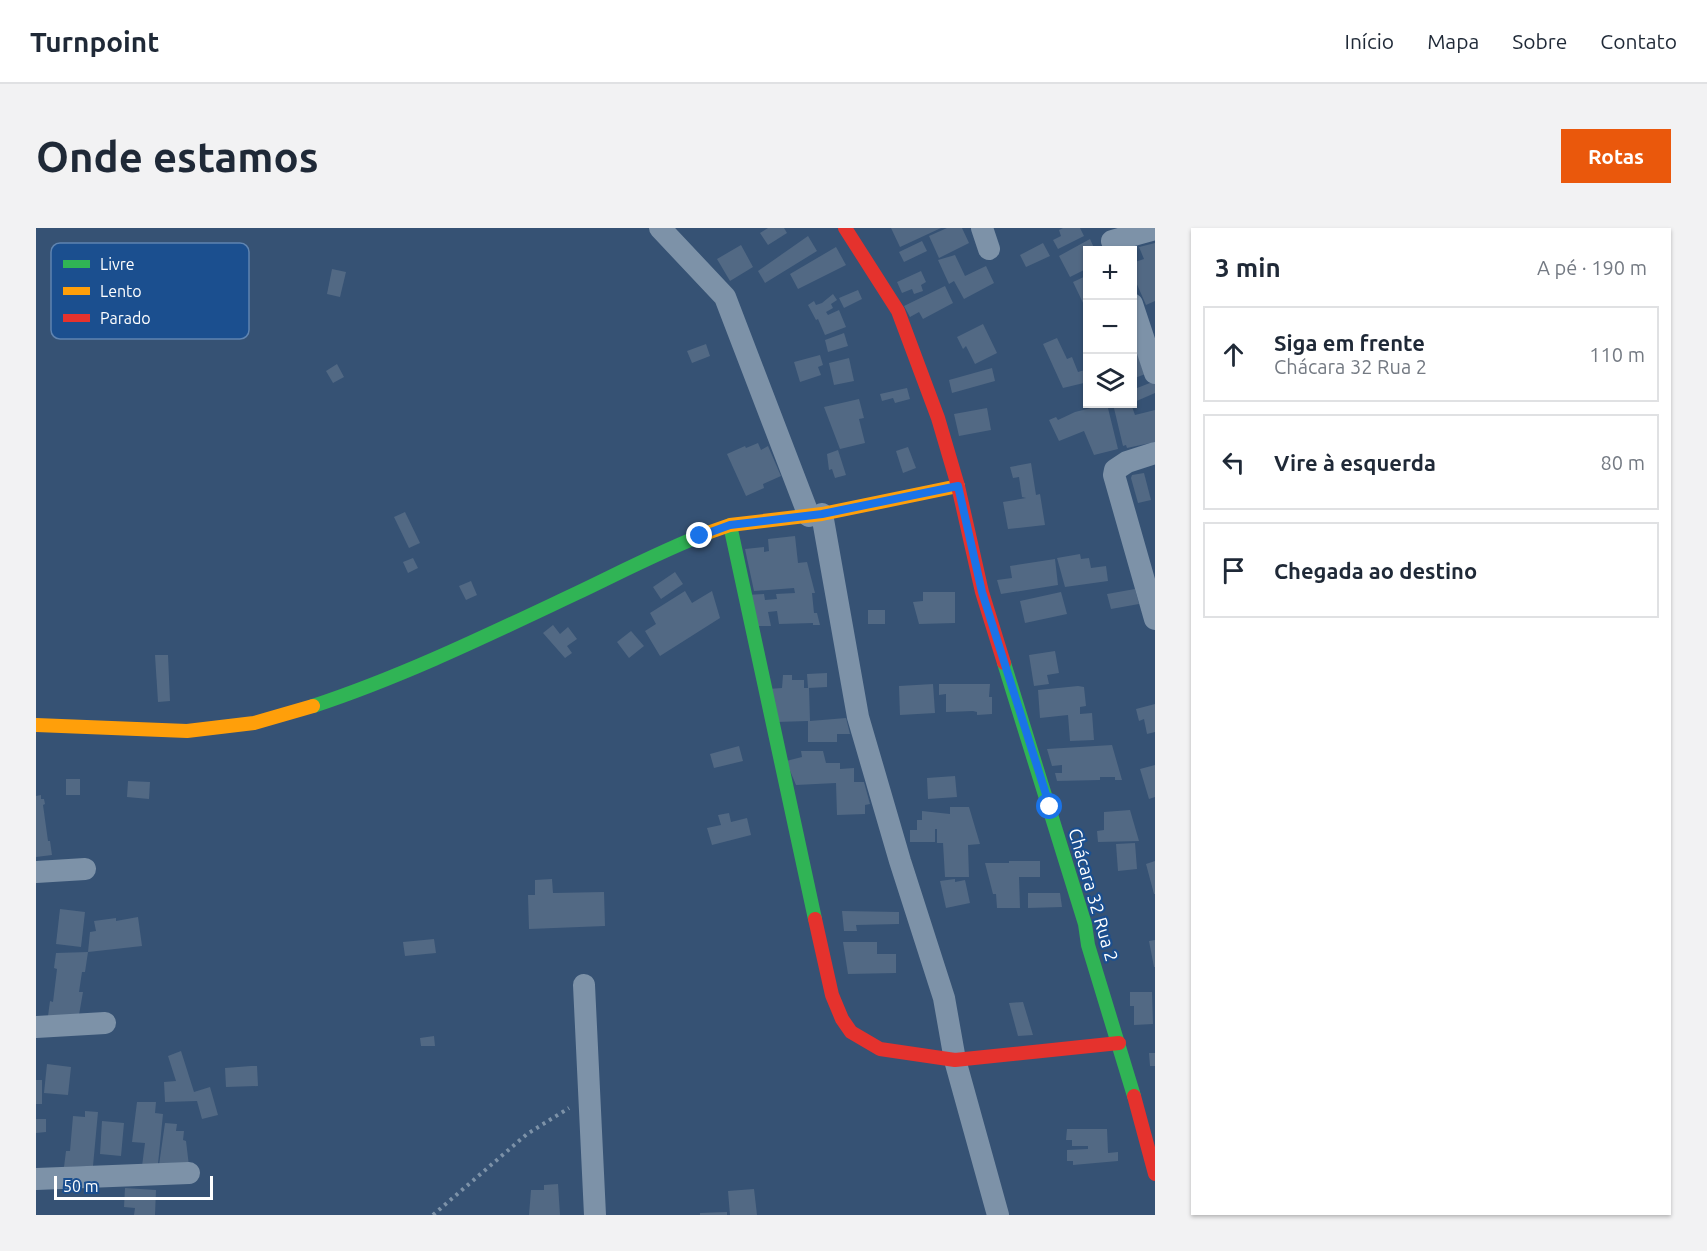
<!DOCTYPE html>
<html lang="pt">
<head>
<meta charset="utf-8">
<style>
	:root { --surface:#fff; --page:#f2f2f3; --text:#1f2937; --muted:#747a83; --line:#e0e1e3; --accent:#ea580c }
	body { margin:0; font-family:Ubuntu,sans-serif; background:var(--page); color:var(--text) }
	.controls { position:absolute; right:18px; top:18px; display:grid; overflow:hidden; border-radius:0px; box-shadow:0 2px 4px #0004 }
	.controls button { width:54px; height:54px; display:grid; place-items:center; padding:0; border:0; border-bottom:2px solid var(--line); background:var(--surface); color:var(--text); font:30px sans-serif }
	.scale { position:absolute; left:18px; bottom:15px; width:159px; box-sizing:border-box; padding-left:6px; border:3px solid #fff; border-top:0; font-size:16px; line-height:21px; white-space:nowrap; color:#fff; -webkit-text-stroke:4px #1b4f8f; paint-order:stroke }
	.stop { position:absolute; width:18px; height:18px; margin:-14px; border:4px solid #1a73e8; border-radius:50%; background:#fff }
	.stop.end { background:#1a73e8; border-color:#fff; box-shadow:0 2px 6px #0008 }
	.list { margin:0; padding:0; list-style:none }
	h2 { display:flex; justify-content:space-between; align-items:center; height:78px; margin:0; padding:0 24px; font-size:26px }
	h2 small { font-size:20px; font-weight:400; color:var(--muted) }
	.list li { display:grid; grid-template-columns:39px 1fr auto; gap:18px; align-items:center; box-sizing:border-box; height:96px; margin:0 12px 12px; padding:0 12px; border:2px solid var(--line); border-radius:0px }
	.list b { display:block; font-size:22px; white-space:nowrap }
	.list p { margin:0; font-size:20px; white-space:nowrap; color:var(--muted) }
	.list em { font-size:20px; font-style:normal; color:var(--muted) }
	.icon { flex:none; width:33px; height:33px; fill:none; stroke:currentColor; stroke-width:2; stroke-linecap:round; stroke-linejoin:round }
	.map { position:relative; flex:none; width:1119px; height:987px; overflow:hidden; border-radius:0px }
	header { display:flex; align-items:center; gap:36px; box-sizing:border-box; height:84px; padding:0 30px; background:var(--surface); border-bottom:2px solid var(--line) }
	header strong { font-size:28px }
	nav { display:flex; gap:33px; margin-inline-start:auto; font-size:21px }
	.intro { display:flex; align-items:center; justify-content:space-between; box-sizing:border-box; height:144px; padding:0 36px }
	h1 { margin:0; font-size:42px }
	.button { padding:15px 27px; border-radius:0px; background:var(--accent); color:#fff; font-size:21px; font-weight:700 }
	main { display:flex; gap:36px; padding:0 36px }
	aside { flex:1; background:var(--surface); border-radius:0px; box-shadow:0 2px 4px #0004 }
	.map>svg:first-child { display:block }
	.building { fill:#526984 }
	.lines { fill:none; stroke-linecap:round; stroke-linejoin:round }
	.path { stroke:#7d92a8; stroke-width:4; stroke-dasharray:3 4.5; stroke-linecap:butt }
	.street { stroke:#7d92a8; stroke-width:22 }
	.fast { stroke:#30b455; stroke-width:14 }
	.slow { stroke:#ff9f0a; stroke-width:14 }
	.jam { stroke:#e5322d; stroke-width:14 }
	.route { stroke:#1a73e8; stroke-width:8 }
	.labels { text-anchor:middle; stroke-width:4.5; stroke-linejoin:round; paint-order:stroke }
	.street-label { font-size:18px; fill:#fff; stroke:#1b4f8f }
	.key { fill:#1b4f8f; stroke:#5f84b1; stroke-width:1.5 }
	.key-label { font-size:16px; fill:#fff }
</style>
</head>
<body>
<header>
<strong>Turnpoint</strong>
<nav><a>Início</a><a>Mapa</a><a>Sobre</a><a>Contato</a></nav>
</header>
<div class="intro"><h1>Onde estamos</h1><a class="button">Rotas</a></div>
<main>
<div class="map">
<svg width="1119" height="987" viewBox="0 0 1119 987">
	<rect width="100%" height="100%" fill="#365274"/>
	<g class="building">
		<path d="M732,0H748L751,5L732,17L724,5Z"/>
		<path d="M855,0H905L864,19Z"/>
		<path d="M911,0H926L933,15L903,30L893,8Z"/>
		<path d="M1027,0H1044L1048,8L1022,21L1017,12L1025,8L1023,2Z"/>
		<path d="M772,8L781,23L729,55L722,43Z"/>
		<path d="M1054,11L1059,22H1052V40L1034,49L1023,28Z"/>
		<path d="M886,13L891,23L868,34L863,24Z"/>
		<path d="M1007,15L1014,28L990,39L984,27Z"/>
		<path d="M1119,15V73L1110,77L1096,45V35L1108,31L1103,19Z"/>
		<path d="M705,17L717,39L694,53L681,31Z"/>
		<path d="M800,19L810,37L762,61L754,46Z"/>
		<path d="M919,27L929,48L950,38L958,55L928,71L918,53L913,56L902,32Z"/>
		<path d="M296,41L310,44L304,69L291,66Z"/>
		<path d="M885,43L890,54L885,57L887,63L878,66L876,61L866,65L861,54Z"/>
		<path d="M1052,47V75L1048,77L1037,54Z"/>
		<path d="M909,58L917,75L887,91L883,84L874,89L868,78Z"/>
		<path d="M822,62L826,71L808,80L803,70Z"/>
		<path d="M797,66L801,72L795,76L797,80L790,84L792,87L803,82L810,99L789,107L782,91L780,92L772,77L778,73L780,77L786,75Z"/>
		<path d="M947,96L961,125L939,136L930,118L927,121L921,109Z"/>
		<path d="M808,105L812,118L792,124L789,112Z"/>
		<path d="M1021,110L1031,131L1036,129L1042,144L1052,141V154L1027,160L1007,116Z"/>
		<path d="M670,116L674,128L656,135L651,123Z"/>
		<path d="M1103,119L1115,144L1096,151V122Z"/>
		<path d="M784,127L787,137L782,139L785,147L764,154L758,134Z"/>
		<path d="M813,130L818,153L798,157L793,135Z"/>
		<path d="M301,136L308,149L297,155L290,143Z"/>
		<path d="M956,140L959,153L916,165L913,152Z"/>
		<path d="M1119,153V165L1096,175V162Z"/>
		<path d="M871,160L874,171L859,175L857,170L846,173L844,166Z"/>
		<path d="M823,171L828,190L823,191L829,215L804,221L788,179Z"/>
		<path d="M1071,176L1082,221L1058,227L1048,203L1023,213L1013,192L1020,189L1022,192L1039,184Z"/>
		<path d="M1077,176H1095L1099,187L1119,182V214L1091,220L1090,217L1087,218Z"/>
		<path d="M951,180L955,202L923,208L918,186Z"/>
		<path d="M722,215L725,222L732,218L745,248L727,256L728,260L710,268L691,226L709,218L710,220Z"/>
		<path d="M872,219L880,240L867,245L860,223Z"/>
		<path d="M802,222L810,247L799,250L796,241L793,242L791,226Z"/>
		<path d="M995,235L1000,267L1004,266L1009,297L972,301L967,274L990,270L986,269L983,249L977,250L974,239Z"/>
		<path d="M1108,245L1115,272L1102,275L1095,250L1096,247Z"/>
		<path d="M369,284L384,315L373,320L358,289Z"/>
		<path d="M759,308L762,335L771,334L779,365H776L778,385H781L784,397H777V395L743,396L741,383L732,384L735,398H717L710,367L728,366L729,372L741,371L740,366L759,365L758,360L718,363L709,321L728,319V324L733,323L732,311Z"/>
		<path d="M1044,326L1045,331L1053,330L1055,340L1070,338L1072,353L1029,359L1021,330Z"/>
		<path d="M377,330L382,340L372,345L367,334Z"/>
		<path d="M1019,331L1022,357L965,366L961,352L976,350L974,338Z"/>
		<path d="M639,344L647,356L625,371L617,359Z"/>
		<path d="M435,353L441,367L430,372L423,358Z"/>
		<path d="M1099,361L1103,376L1075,381L1071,366Z"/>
		<path d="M649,363L656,375L676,363L684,390L624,428L609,403L620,396L614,385Z"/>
		<path d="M887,364H919V395L883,396L877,374L887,373Z"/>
		<path d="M1025,364L1031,386L989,395L984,373Z"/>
		<rect x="832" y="382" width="17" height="14"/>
		<path d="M517,397L524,406L532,399L541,411L531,418L536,425L529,430L507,405Z"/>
		<path d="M595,403L608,418L593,430L581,414Z"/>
		<path d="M1019,423L1023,445L1011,447L1013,456L998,458L993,427Z"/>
		<path d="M119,427H132L134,473L122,474Z"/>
		<path d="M791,445V459L772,460L771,446Z"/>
		<path d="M747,447H756V452H768V460H773L774,493L810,490L814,506H801V514H772V493L740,494L732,461L746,460Z"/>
		<path d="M897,456L899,485L864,487L863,458Z"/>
		<path d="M903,456H954L953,469H956V486L941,487V484L937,483L910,484V466L903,467Z"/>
		<path d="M1042,458L1048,459L1050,478L1044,479V486L1056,485L1058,512L1034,513L1032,487L1004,490L1002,462Z"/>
		<path d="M1119,476V504L1111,506L1108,491L1103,493L1100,481Z"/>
		<path d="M1076,517L1086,552H1079V549H1064V552L1021,553L1019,545H1026V537L1016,538L1011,521Z"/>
		<path d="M703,518L707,533L678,540L674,526Z"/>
		<path d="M765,523H787L790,535H804V541L818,540V554H828L834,576L829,577V586L801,587L800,555L760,557L750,533L766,529Z"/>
		<path d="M1119,537V569L1113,571L1104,541Z"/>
		<path d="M919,548L921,569L892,571L891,550Z"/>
		<rect x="30" y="551" width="14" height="16"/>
		<path d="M92,553L114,554L113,571L91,569Z"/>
		<path d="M5,567V571H8L9,576L7,577L12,613H14L16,627L0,629V568Z"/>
		<path d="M914,579H933L944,616L932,617L933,649H909L907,615H901V601H899V614H874V602H881V592H886V583L914,586Z"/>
		<path d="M1094,582L1103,613L1062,614L1061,603L1068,602V584Z"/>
		<path d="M693,585L695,594L711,590L715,607L676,617L671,600L685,597L682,587Z"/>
		<path d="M1099,615L1101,641L1082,643L1080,616Z"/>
		<path d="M973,633H1004V649H983L984,680H961L960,666H957L949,635H973Z"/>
		<path d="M1119,633V666H1118L1110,636Z"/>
		<path d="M516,651L517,665H518L568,664L569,698L493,701L492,667H499V652Z"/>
		<path d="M919,651V654L929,652L934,675L910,680L904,653Z"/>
		<path d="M992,665H1024L1026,679L992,680Z"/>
		<path d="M24,681L49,684L45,719L20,716Z"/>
		<path d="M806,683L863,684V696L820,697L821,703H808Z"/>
		<path d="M102,689L106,718L52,724L54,704L60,703L58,693L80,690V693Z"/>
		<path d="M398,711L400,725L369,728L367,714Z"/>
		<path d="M1119,712V739H1118L1113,713Z"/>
		<path d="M807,714H841V726H860V745L812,746Z"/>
		<path d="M52,724L49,744H46L43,764H47L43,787L12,788L14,773L17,774L21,741L18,740L20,725Z"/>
		<path d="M1094,764H1116L1117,796L1098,797V778H1094Z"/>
		<path d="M987,774L997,807L982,808L973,775Z"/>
		<path d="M398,808L399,818H385L384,810Z"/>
		<path d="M145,823L158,864L174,859L182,887L166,891L161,873L129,874L128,854L140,853L132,828Z"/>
		<path d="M1113,825H1119V838H1114Z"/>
		<path d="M11,836L35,839L32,867L8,865Z"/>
		<path d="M215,838H221L222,858L190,859L189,840Z"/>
		<rect x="0" y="852" width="6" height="24"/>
		<path d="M101,874H120L119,885L127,886L122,936L106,938L109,915L96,914Z"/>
		<path d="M49,883L62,884L57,938L28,939L30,923H34L37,888L49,889Z"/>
		<path d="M0,891H10V904L0,905Z"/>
		<path d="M66,893L88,895L85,928L64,926Z"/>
		<path d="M129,895L141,896L140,903H148L147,912L150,913L153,938L123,937Z"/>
		<path d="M1031,901H1071L1072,925L1082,924V933L1037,937V933H1031V922L1052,921V918H1036V912H1030Z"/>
		<path d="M522,956L524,987H493L495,962H508V957Z"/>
		<path d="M89,960L120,962L119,987H98L99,980L88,979Z"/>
		<path d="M718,961L721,987H694L692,963Z"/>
		<path d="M691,984V987H664V985Z"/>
	</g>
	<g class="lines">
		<path class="path" d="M397,987L491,906L533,880"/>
		<g class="street">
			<path d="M624,0L689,69L773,288"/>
			<path d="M946,0L953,21"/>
			<path d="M1076,13L1119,1"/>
			<path d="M1096,76L1119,145"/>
			<path d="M1119,225L1091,234L1079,242L1078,247L1119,391"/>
			<path d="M786,286L822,489L864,633L908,770L919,832L962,987"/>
			<path d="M0,644L49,641"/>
			<path d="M548,757L559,987"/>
			<path d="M0,799L69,795"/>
			<path d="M0,951L153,945"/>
		</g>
		<g class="fast">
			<path d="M694,297L779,691"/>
			<path d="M968,435L1049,696L1052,717L1098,868"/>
			<path d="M277,478C368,448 454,406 541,365C585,344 629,321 674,304"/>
		</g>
		<g class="slow">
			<path d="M674,304L694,297L786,286L922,258"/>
			<path d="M0,497L151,503L218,495L277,478"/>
		</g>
		<g class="jam">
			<path d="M809,0L862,83L902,190L922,258L946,364L968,435"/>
			<path d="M779,691L796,767L806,791L815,804L844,821L919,832L1083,815"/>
			<path d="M1098,868L1119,946"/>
		</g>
	</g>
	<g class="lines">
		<path class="route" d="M664,308L694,297L786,286L922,258L946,364L1014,579"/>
	</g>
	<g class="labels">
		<g class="street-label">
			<text transform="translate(1057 667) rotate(74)" y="6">Chácara 32 Rua 2</text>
		</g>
	</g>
	<rect x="15" y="15" width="198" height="96" rx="9" class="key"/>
	<rect x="27" y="32" width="27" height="8" fill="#30b455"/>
	<rect x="27" y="59" width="27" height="8" fill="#ff9f0a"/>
	<rect x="27" y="86" width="27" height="8" fill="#e5322d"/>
	<g class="key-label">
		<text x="64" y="42">Livre</text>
		<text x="64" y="69">Lento</text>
		<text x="64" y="96">Parado</text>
	</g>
</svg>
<div class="controls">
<button>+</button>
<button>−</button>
<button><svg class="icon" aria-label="layers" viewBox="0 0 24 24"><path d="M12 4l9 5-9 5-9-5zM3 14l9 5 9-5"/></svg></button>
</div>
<div class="scale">50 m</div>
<div class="stop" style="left:1014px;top:579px"></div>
<div class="stop end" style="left:664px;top:308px"></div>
</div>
<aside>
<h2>3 min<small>A pé · 190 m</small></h2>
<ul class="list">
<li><svg class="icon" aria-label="ahead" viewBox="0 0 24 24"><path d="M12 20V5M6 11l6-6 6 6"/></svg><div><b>Siga em frente</b><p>Chácara 32 Rua 2</p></div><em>110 m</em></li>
<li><svg class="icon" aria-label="left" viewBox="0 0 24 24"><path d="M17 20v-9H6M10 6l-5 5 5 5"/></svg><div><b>Vire à esquerda</b></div><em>80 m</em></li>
<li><svg class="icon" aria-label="arrive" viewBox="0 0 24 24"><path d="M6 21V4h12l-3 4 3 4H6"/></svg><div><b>Chegada ao destino</b></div></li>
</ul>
</aside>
</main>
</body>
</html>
